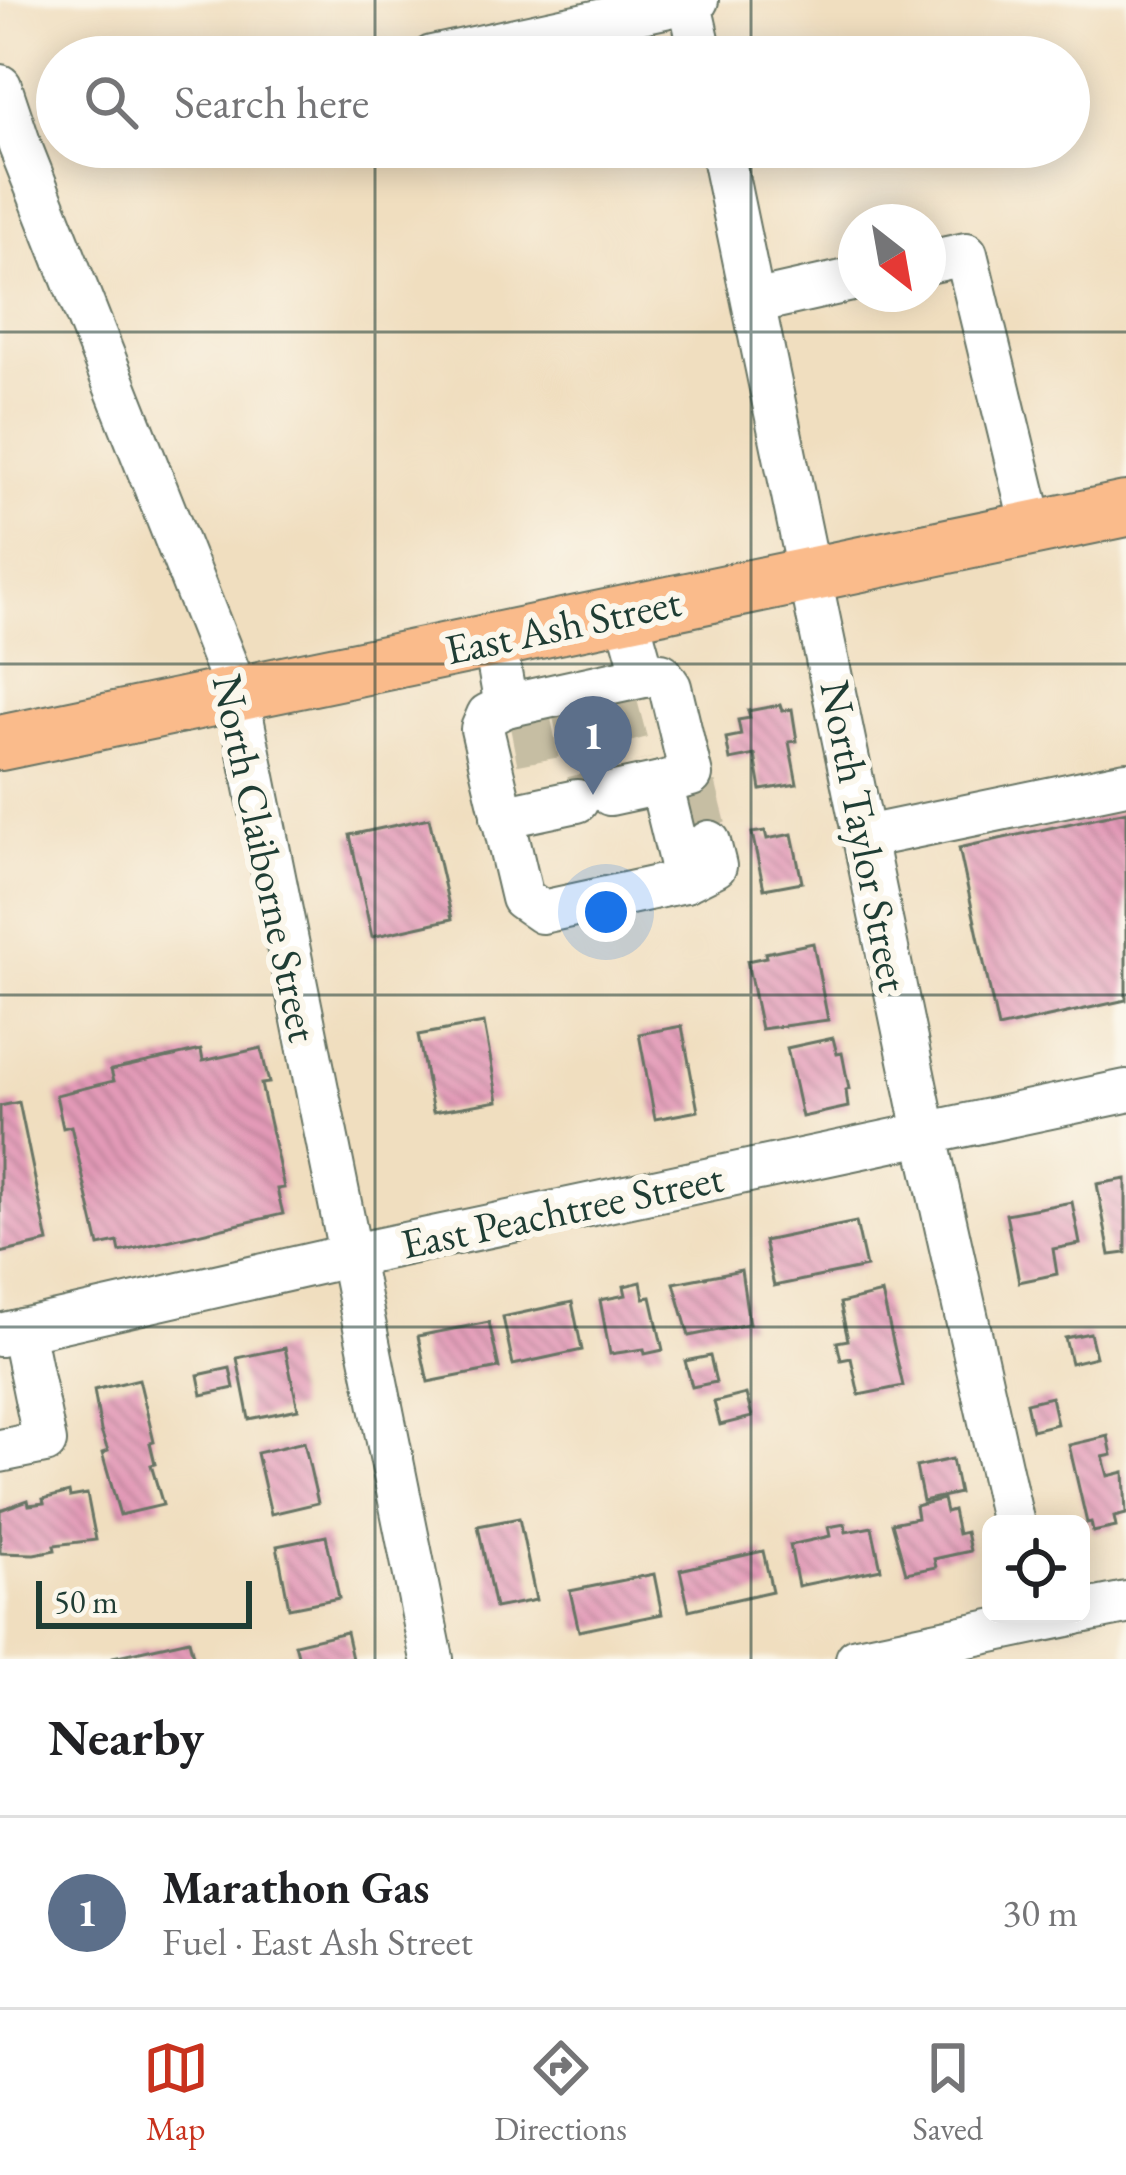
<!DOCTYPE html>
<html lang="en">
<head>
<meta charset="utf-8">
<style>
	:root { --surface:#fff; --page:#f6f6f6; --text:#202124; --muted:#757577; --line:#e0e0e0; --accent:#c8321e }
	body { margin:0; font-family:"EB Garamond",serif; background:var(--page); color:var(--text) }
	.controls { position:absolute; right:36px; bottom:36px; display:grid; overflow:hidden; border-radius:18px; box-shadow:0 6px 30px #0003 }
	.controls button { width:108px; height:108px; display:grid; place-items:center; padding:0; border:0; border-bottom:3px solid var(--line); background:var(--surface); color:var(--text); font:60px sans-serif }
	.compass { position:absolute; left:838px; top:204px; width:108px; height:108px; border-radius:50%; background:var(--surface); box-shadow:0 6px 30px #0003; rotate:149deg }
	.scale { position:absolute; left:36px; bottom:30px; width:216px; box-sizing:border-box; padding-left:12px; border:6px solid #1f3d34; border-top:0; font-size:33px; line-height:42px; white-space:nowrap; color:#1f3d34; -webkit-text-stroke:9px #fbf7ec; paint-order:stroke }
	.you { position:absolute; left:606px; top:912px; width:42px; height:42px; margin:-30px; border:9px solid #fff; border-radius:50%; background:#1a73e8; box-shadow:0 0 0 18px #1a73e833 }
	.badge { display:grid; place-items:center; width:78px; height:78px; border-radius:50%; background:var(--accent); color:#fff; font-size:39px; font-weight:700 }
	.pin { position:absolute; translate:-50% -99px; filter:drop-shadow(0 3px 6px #0008) }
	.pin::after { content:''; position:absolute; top:63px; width:42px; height:36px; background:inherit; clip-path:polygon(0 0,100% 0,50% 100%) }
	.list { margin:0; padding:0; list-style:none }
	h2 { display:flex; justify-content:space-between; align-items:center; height:156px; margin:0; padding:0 48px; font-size:51px }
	h2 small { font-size:39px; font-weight:400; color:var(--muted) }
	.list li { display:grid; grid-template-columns:78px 1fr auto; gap:36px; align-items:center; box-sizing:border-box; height:192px; padding:0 48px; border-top:3px solid var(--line) }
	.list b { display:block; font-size:45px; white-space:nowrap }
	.list p { margin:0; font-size:39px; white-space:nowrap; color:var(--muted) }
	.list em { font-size:39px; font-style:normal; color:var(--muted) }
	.icon { flex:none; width:66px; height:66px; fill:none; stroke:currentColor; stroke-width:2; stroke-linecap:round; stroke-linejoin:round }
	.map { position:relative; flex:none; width:1126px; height:1659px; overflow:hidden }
	.search { position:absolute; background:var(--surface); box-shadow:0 6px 30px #0003; left:36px; right:36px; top:36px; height:132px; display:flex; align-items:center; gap:30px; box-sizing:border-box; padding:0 42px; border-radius:66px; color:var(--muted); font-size:45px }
	.sheet { height:348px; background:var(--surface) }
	nav { display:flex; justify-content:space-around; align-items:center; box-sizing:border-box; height:168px; border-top:3px solid var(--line); background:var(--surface); font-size:33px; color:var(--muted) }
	nav a { display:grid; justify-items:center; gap:6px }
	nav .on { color:var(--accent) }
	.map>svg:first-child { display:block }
	.building { fill:url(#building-back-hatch) }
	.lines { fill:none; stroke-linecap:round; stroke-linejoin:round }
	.minor-tunnel { stroke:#c6bea3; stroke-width:42; stroke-dasharray:42 21; stroke-linecap:butt }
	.minor-casing { stroke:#687565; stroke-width:46 }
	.major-casing { stroke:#687565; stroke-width:58 }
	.minor { stroke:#fff; stroke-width:42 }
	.major { stroke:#fabb8b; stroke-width:54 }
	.grid { fill:none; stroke:#1f3d34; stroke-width:3; stroke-opacity:0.55 }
	.labels { text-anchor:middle; stroke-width:12; stroke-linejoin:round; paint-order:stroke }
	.street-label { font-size:42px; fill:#1f3d34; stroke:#fbf7ec }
</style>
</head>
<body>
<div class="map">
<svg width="1126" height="1659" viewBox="0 0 1126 1659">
	<defs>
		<pattern id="building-back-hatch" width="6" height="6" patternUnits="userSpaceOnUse" patternTransform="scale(3)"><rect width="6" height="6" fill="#e39ab7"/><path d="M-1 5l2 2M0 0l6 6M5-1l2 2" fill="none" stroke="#b77f96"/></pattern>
	</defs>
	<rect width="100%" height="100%" fill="#fbf7ec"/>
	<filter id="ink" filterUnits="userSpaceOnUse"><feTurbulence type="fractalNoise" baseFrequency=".00833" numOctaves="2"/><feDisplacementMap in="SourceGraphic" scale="24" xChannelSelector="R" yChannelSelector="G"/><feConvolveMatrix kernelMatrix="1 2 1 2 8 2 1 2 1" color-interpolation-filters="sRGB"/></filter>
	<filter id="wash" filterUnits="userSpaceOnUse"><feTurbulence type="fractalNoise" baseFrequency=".004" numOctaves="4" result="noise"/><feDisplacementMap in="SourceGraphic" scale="48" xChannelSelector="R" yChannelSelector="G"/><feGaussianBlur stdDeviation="2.7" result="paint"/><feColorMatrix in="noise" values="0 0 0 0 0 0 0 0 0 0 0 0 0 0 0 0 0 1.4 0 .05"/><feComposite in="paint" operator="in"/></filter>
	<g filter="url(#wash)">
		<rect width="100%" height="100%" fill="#f0debf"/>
		<g id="blocks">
			<g class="building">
				<path d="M780,705L782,711L792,709L797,741L789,742L797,784L761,790L755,755L730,760L726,738L741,735L738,720L750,718L748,711Z"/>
				<path d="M711,784L723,839L696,845L684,790Z"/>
				<path d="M1126,811V1000L998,1028L959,848Z"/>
				<path d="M429,818L452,919L372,937L350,835Z"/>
				<path d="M765,831L767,839L792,834L802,882L764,889L752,833Z"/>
				<path d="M813,943L828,1020L761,1029L747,961L766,957L765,953Z"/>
				<path d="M484,1023L498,1101L433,1112L418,1035Z"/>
				<path d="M682,1026L698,1111L655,1119L639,1034Z"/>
				<path d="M833,1038L837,1054L842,1053L849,1089L846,1090L848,1107L802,1117L787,1048Z"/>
				<path d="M261,1048L269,1083L261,1084L284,1188L277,1189L283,1214L120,1252L118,1242L99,1246L71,1126L63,1128L56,1095L114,1081L111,1070L201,1050L203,1061Z"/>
				<path d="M19,1102L48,1242L0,1253V1106Z"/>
				<path d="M1126,1179V1253L1110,1255L1097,1184Z"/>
				<path d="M1072,1202L1080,1244L1053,1249L1057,1274L1019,1282L1006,1214Z"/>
				<path d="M856,1222L866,1267L774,1286L764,1241Z"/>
				<path d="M741,1270L749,1324L689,1336L674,1283Z"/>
				<path d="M641,1282L644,1298L651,1297L663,1350L645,1354L644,1349L610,1354L600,1300L626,1295L624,1286Z"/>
				<path d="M882,1293L903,1386L859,1395L851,1358L841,1360L837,1342L848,1340L840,1303Z"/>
				<path d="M572,1302L582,1350L513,1365L503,1317Z"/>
				<path d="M489,1322L499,1368L428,1382L418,1336Z"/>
				<path d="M1090,1333L1096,1357L1071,1363L1065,1338Z"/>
				<path d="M285,1348L298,1409L249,1419L237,1358Z"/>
				<path d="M710,1356L716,1382L692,1387L685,1361Z"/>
				<path d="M230,1368L234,1388L202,1395L198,1375Z"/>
				<path d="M139,1379L154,1442L150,1443L155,1464L151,1465L163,1505L120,1515L102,1453L108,1451L101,1431L94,1390Z"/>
				<path d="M746,1394L752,1417L720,1425L714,1402Z"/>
				<path d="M1051,1397L1057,1424L1032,1430L1026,1403Z"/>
				<path d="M1108,1436L1112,1455L1103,1457L1108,1476L1124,1472L1126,1514L1114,1517L1116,1527L1093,1532L1091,1522L1087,1523L1069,1445Z"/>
				<path d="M304,1442L318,1503L271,1514L257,1453Z"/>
				<path d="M952,1459L959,1493L923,1501L916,1467Z"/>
				<path d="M69,1492L70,1497L87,1494L96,1540L54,1545L55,1550L34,1554L0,1553V1510L28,1500L29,1505L44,1503L43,1499Z"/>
				<path d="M943,1499L946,1512L953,1510L958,1534L966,1532L970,1551L934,1559L936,1567L906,1573L892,1523L917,1518L915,1506Z"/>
				<path d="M519,1518L536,1600L495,1608L478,1526Z"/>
				<path d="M845,1524L846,1532L872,1527L881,1569L798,1586L790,1545L830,1536L828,1527Z"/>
				<path d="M326,1536L339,1598L289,1608L277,1546Z"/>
				<path d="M763,1551L772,1591L689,1610L680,1570Z"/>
				<path d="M654,1574L662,1614L579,1631L570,1591Z"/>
				<path d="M346,1632L352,1659H299L295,1644Z"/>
				<path d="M189,1640L194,1659H113V1657Z"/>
			</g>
		</g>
	</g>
	<g filter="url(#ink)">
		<use href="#blocks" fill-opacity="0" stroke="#687565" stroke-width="3"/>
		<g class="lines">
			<g class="minor-tunnel">
				<path d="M616,702L632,763"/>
				<path d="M573,711L594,798"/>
				<path d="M530,720L542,781"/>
				<path d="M695,787L709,842"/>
			</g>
			<defs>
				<g id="minor">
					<path d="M689,0L702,57"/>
					<path d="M432,57L697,0"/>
					<path d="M0,86L20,146L237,693L432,1659"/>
					<path d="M721,147L925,1132L1013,1524"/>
					<path d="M928,262L966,254L1033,529"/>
					<path d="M754,302L856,279"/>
					<path d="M494,639L506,706L644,676L626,612"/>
					<path d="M506,706L488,715L482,729L522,898L542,912L685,881L661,783L691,775L670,687L661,674L644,676"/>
					<path d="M610,794L661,783"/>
					<path d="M502,817L577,801"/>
					<path d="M865,837L1126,783"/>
					<path d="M685,881L715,866L709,842"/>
					<path d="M0,1335L348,1256L1126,1091"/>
					<path d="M0,1451L45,1442L22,1330"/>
					<path d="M1081,1612L1126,1603"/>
					<path d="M857,1659L1073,1614"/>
				</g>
				<path id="major" d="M0,743L1126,509"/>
			</defs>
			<use href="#minor" class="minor-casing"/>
			<use href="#major" class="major-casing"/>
			<use href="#minor" class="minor"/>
			<use href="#major" class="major"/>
		</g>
	</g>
	<path class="grid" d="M375,0V57M751,0V57M375,147V1659M751,147V1659M0,332H1126M0,664H1126M0,995H1126M0,1327H1126"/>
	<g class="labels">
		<g class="street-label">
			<text transform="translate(563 625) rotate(-12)" y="15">East Ash Street</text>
			<text transform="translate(865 836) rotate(79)" y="15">North Taylor Street</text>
			<text transform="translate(266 858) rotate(78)" y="15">North Claiborne Street</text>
			<text transform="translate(562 1210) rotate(-12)" y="15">East Peachtree Street</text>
		</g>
	</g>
</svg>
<div class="controls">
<button><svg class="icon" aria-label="locate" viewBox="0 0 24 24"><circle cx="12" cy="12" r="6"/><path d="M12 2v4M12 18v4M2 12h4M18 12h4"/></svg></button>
</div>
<svg class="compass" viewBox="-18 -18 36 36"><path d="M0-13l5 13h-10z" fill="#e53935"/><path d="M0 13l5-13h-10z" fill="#757577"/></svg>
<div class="scale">50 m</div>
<div class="you"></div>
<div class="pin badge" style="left:593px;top:795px;background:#5c6f8a">1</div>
<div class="search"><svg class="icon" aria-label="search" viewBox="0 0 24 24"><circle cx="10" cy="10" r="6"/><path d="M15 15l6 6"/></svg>Search here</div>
</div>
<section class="sheet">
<h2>Nearby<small></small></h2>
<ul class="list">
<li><span class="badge" style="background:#5c6f8a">1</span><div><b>Marathon Gas</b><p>Fuel · East Ash Street</p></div><em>30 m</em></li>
</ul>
</section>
<nav>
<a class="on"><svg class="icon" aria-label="map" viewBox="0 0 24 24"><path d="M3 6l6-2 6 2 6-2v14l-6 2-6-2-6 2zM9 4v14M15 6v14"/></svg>Map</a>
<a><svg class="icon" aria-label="directions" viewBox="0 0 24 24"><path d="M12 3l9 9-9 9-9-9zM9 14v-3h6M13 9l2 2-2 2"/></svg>Directions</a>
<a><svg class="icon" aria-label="saved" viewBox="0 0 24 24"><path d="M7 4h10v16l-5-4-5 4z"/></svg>Saved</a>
</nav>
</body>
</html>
